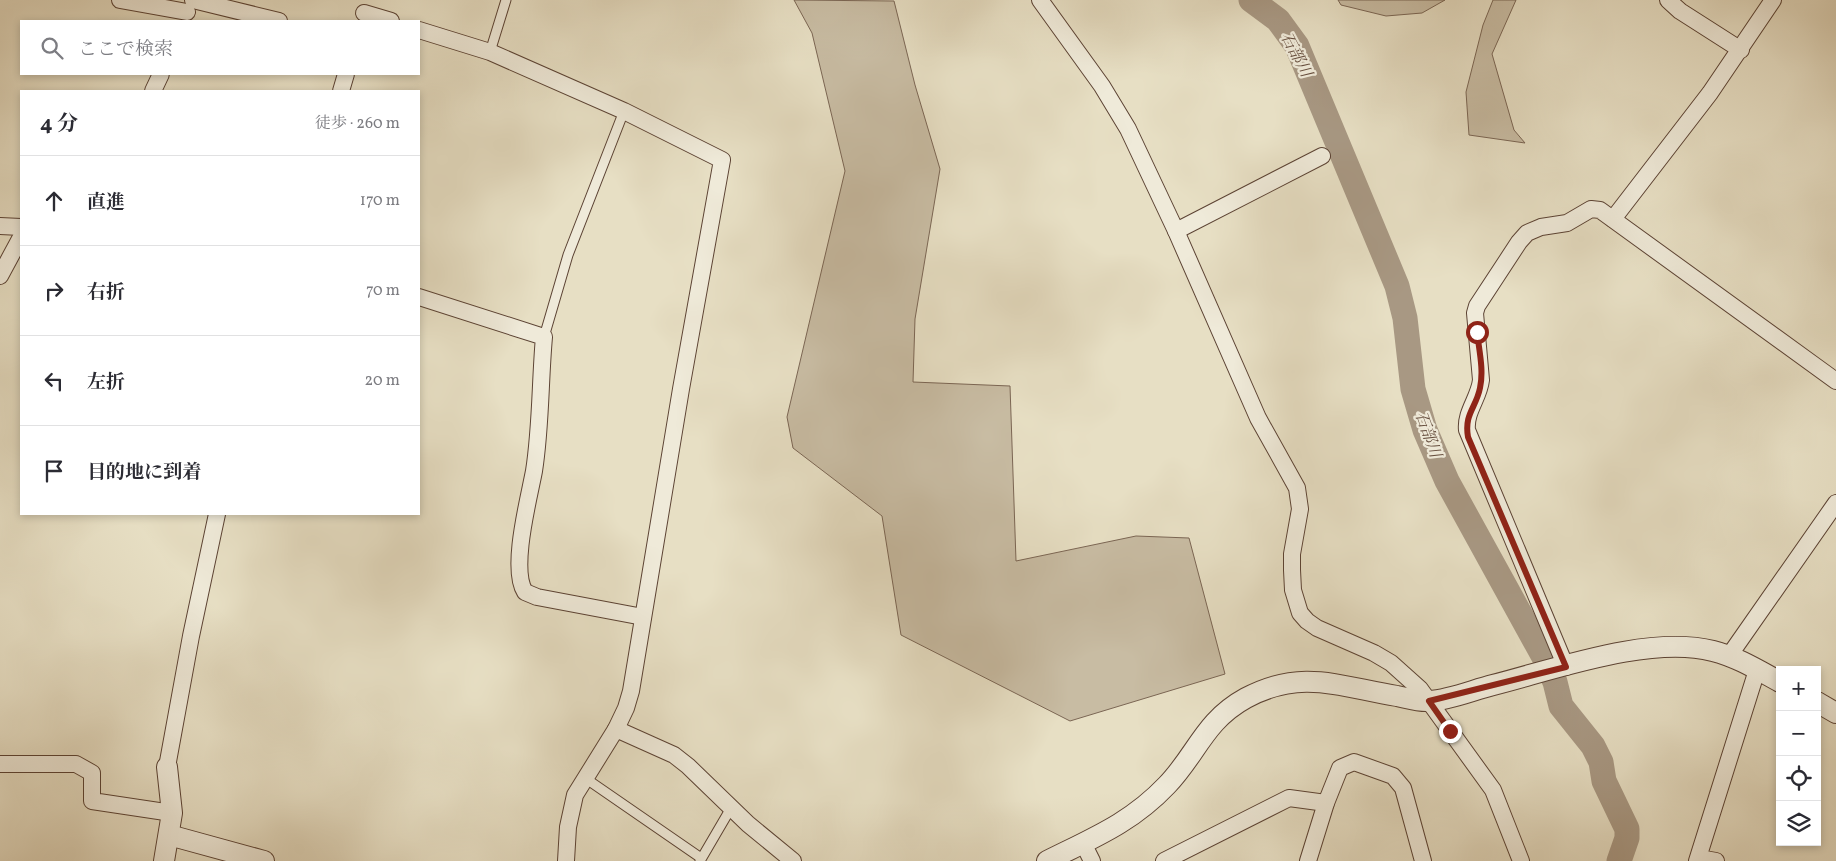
<!DOCTYPE html>
<html lang="ja">
<head>
<meta charset="utf-8">
<style>
	:root { --surface:#fff; --page:#f2f2f3; --text:#2b2b33; --muted:#7c7c81; --line:#e1e1e2 }
	body { margin:0; font-family:Vollkorn,"Noto Serif JP",serif; background:var(--page); color:var(--text) }
	.controls { position:absolute; right:15px; bottom:15px; display:grid; overflow:hidden; border-radius:0px; box-shadow:0 2px 8px #0003 }
	.controls button { width:45px; height:45px; display:grid; place-items:center; padding:0; border:0; border-bottom:1px solid var(--line); background:var(--surface); color:var(--text); font:25px sans-serif }
	.stop { position:absolute; width:15px; height:15px; margin:-11px; border:4px solid #8f2418; border-radius:50%; background:#fff }
	.stop.end { background:#8f2418; border-color:#fff; box-shadow:0 1px 5px #0008 }
	.list { margin:0; padding:0; list-style:none }
	h2 { display:flex; justify-content:space-between; align-items:center; height:65px; margin:0; padding:0 20px; font-size:21px }
	h2 small { font-size:16px; font-weight:400; color:var(--muted) }
	.list li { display:grid; grid-template-columns:32px 1fr auto; gap:15px; align-items:center; box-sizing:border-box; height:90px; padding:0 20px; border-top:1px solid var(--line) }
	.list b { display:block; font-size:19px; white-space:nowrap }
	.list em { font-size:16px; font-style:normal; color:var(--muted) }
	.icon { flex:none; width:28px; height:28px; fill:none; stroke:currentColor; stroke-width:2; stroke-linecap:round; stroke-linejoin:round }
	.map { position:relative; flex:none; width:1836px; height:861px; overflow:hidden }
	.search { position:absolute; background:var(--surface); box-shadow:0 2px 8px #0003; left:20px; top:20px; width:400px; height:55px; display:flex; align-items:center; gap:12px; box-sizing:border-box; padding:0 18px; border-radius:0px; color:var(--muted); font-size:19px }
	.panel { position:absolute; background:var(--surface); box-shadow:0 2px 8px #0003; left:20px; top:90px; width:400px; height:425px; border-radius:0px }
	.map>svg:first-child { display:block }
	.green { fill:#c8bca3; stroke:#7b6654 }
	.lines { fill:none; stroke-linecap:round; stroke-linejoin:round }
	.river { stroke:#a89883; stroke-width:25 }
	.service-casing { stroke:#5c4334; stroke-width:11 }
	.minor-casing { stroke:#5c4334; stroke-width:18 }
	.tertiary-casing { stroke:#5c4334; stroke-width:22 }
	.service { stroke:#efead9; stroke-width:9 }
	.minor { stroke:#efead9; stroke-width:16 }
	.tertiary { stroke:#efead9; stroke-width:20 }
	.route { stroke:#8f2418; stroke-width:6 }
	.labels { text-anchor:middle; stroke-width:4.5; stroke-linejoin:round; paint-order:stroke }
	.water-label { font-size:16px; font-style:italic; fill:#654d3d; stroke:#efead9 }
</style>
</head>
<body>
<div class="map">
<svg width="1836" height="861" viewBox="0 0 1836 861">
	<rect width="100%" height="100%" fill="#e7dfc4"/>
	<filter id="stains"><feTurbulence type="fractalNoise" baseFrequency=".004" numOctaves="4"/><feColorMatrix values="0 0 0 0 .2 0 0 0 0 .09 0 0 0 0 .02 0 0 0 .5 -.17"/></filter>
	<radialGradient id="worn" r=".72"><stop offset=".6" stop-color="#630" stop-opacity="0"/><stop offset="1" stop-color="#630" stop-opacity=".3"/></radialGradient>
	<g class="green">
		<path d="M794,0L894,1L915,85L940,169L915,319L913,382L1010,386L1016,561L1136,536L1189,538L1225,674L1070,721L901,635L882,516L793,448L787,417L845,171L812,33Z"/>
		<path d="M1338,0H1445L1422,13L1386,16L1341,5Z"/>
		<path d="M1493,0H1516L1492,54L1514,130L1525,143L1469,135L1466,92L1483,25Z"/>
	</g>
	<g class="lines">
		<path class="river" d="M1251,0L1278,20L1297,46L1397,286L1405,318L1413,389L1425,430L1447,481L1545,659L1555,682L1561,706L1593,746L1601,762L1604,781L1627,829V838L1619,861"/>
		<defs>
			<g id="service">
				<path d="M490,52L506,0"/>
				<path d="M544,337L568,255L624,111"/>
				<path d="M585,778L701,858"/>
				<path d="M700,861L731,808"/>
			</g>
			<g id="minor">
				<path d="M120,0L187,12"/>
				<path d="M193,0L279,21"/>
				<path d="M1040,0L1102,86L1128,129L1176,231L1258,418L1297,488L1300,509L1292,554V570L1293,590L1300,613L1307,621L1317,628L1374,653L1391,663L1420,689L1493,790L1521,861"/>
				<path d="M1668,0L1680,11L1741,50"/>
				<path d="M364,13L391,21"/>
				<path d="M419,30L490,52L624,111L722,160L681,389L631,691L626,708L616,729L575,795L568,827L566,861"/>
				<path d="M153,91L161,74"/>
				<path d="M341,91L346,74"/>
				<path d="M1613,219L1710,93L1773,0"/>
				<path d="M0,226L21,227"/>
				<path d="M1176,231L1322,156"/>
				<path d="M0,276L21,237"/>
				<path d="M419,297L544,337C540,381 541,427 534,471C529,498 510,569 525,592L537,597L643,617"/>
				<path d="M1729,656L1836,503"/>
				<path d="M1566,667L1467,430C1465,412 1479,398 1481,380L1475,313L1477,306L1519,242L1527,233L1541,227L1567,223L1591,209L1600,210L1836,381"/>
				<path d="M616,729L674,755L688,766L748,824L793,861"/>
				<path d="M0,764H76L92,773V801L172,813"/>
				<path d="M167,767L191,636L217,514"/>
				<path d="M1083,843L1092,861"/>
				<path d="M1699,858L1716,861"/>
				<path d="M1164,861L1289,798L1326,803"/>
				<path d="M1308,861L1326,803L1340,768L1354,762L1393,776L1403,788L1423,861"/>
				<path d="M1697,861L1757,670"/>
			</g>
			<g id="tertiary">
				<path d="M1817,702L1836,713"/>
				<path d="M169,835L264,861"/>
				<path d="M164,861L172,813L167,767"/>
				<path d="M1047,861C1093,838 1131,823 1167,785C1197,754 1204,721 1246,698C1302,668 1340,687 1397,696C1407,698 1419,702 1429,701C1450,700 1473,690 1493,685C1556,669 1649,635 1713,651C1737,657 1758,670 1780,682"/>
			</g>
		</defs>
		<use href="#service" class="service-casing"/>
		<use href="#minor" class="minor-casing"/>
		<use href="#tertiary" class="tertiary-casing"/>
		<use href="#service" class="service"/>
		<use href="#minor" class="minor"/>
		<use href="#tertiary" class="tertiary"/>
	</g>
	<g class="lines">
		<path class="route" d="M1450,731L1429,701L1566,667L1468,437C1464,414 1476,408 1480,388C1484,370 1479,350 1477,332"/>
	</g>
	<g class="labels">
		<g class="water-label">
			<text transform="translate(1297 54) rotate(62)" y="6">石部川</text>
			<text transform="translate(1429 434) rotate(70)" y="6">石部川</text>
		</g>
	</g>
	<rect width="100%" height="100%" filter="url(#stains)"/>
	<rect width="100%" height="100%" fill="url(#worn)"/>
</svg>
<div class="controls">
<button>+</button>
<button>−</button>
<button><svg class="icon" aria-label="locate" viewBox="0 0 24 24"><circle cx="12" cy="12" r="6"/><path d="M12 2v4M12 18v4M2 12h4M18 12h4"/></svg></button>
<button><svg class="icon" aria-label="layers" viewBox="0 0 24 24"><path d="M12 4l9 5-9 5-9-5zM3 14l9 5 9-5"/></svg></button>
</div>
<div class="stop" style="left:1477px;top:332px"></div>
<div class="stop end" style="left:1450px;top:731px"></div>
<div class="search"><svg class="icon" aria-label="search" viewBox="0 0 24 24"><circle cx="10" cy="10" r="6"/><path d="M15 15l6 6"/></svg>ここで検索</div>
<section class="panel">
<h2>4 分<small>徒歩 · 260 m</small></h2>
<ul class="list">
<li><svg class="icon" aria-label="ahead" viewBox="0 0 24 24"><path d="M12 20V5M6 11l6-6 6 6"/></svg><div><b>直進</b></div><em>170 m</em></li>
<li><svg class="icon" aria-label="right" viewBox="0 0 24 24"><path d="M7 20v-9h11M14 6l5 5-5 5"/></svg><div><b>右折</b></div><em>70 m</em></li>
<li><svg class="icon" aria-label="left" viewBox="0 0 24 24"><path d="M17 20v-9H6M10 6l-5 5 5 5"/></svg><div><b>左折</b></div><em>20 m</em></li>
<li><svg class="icon" aria-label="arrive" viewBox="0 0 24 24"><path d="M6 21V4h12l-3 4 3 4H6"/></svg><div><b>目的地に到着</b></div></li>
</ul>
</section>
</div>
</body>
</html>
